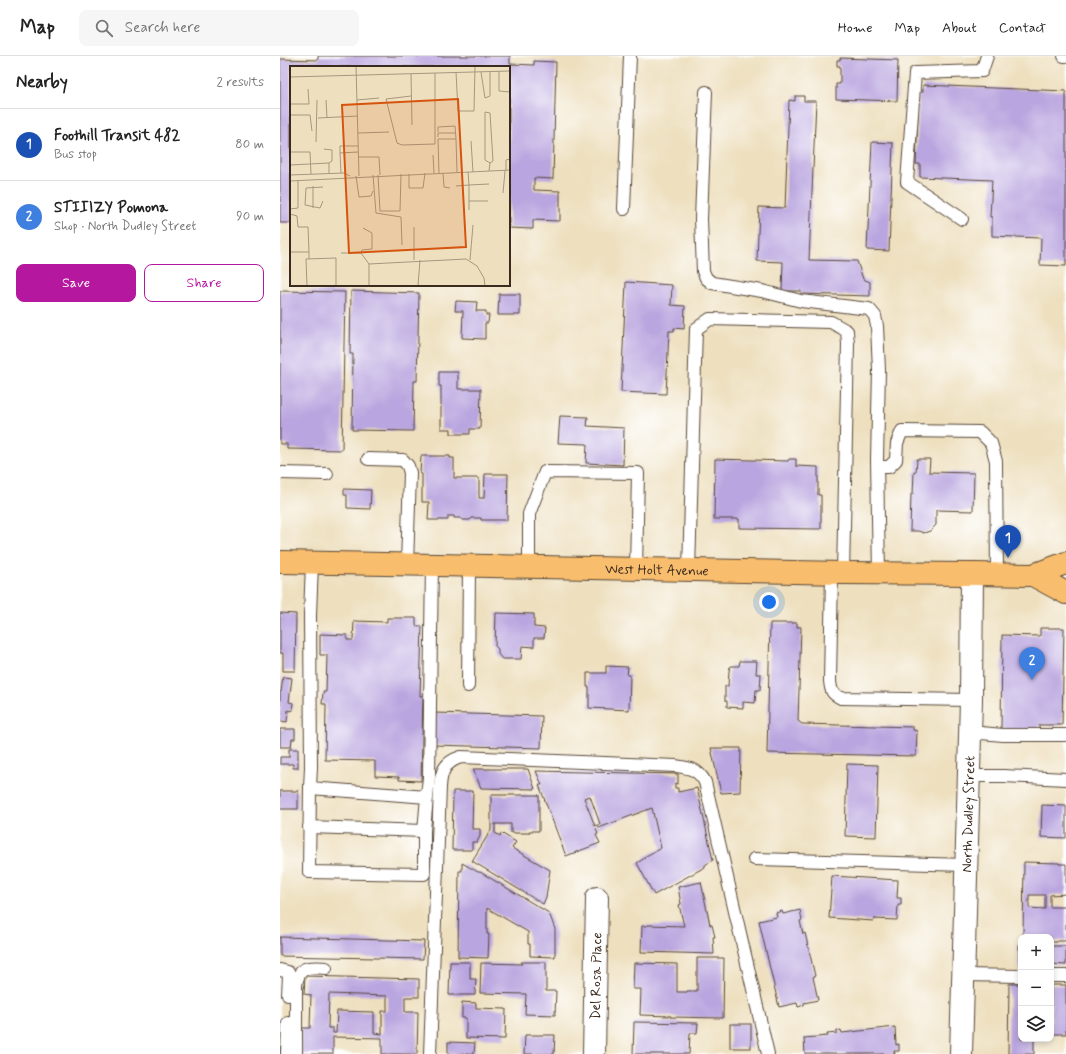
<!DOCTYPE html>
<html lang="en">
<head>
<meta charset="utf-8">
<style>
	:root { --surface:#fff; --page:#f6f6f6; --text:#222; --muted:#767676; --line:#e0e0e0; --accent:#b5179e }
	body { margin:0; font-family:Mynerve,sans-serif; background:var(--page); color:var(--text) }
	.controls { position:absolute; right:12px; bottom:12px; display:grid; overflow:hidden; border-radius:8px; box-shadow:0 2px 6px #0003 }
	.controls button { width:36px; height:36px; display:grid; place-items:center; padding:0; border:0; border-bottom:1px solid var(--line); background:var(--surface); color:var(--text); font:20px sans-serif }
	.you { position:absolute; left:489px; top:546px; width:14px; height:14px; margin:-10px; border:3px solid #fff; border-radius:50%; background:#1a73e8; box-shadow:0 0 0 6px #1a73e833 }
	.badge { display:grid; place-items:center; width:26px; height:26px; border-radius:50%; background:var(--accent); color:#fff; font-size:13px; font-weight:700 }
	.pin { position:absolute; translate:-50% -33px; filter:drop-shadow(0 1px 2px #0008) }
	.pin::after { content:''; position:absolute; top:21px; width:14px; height:12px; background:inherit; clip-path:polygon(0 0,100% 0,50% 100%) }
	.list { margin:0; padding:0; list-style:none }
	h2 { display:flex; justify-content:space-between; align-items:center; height:52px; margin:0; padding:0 16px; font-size:17px }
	h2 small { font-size:13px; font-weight:400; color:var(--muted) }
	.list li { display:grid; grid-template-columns:26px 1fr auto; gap:12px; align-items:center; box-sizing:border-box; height:72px; padding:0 16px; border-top:1px solid var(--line) }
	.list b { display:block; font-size:15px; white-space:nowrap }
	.list p { margin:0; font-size:13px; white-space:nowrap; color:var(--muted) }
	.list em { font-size:13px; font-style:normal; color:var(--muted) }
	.actions { display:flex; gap:8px; padding:12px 16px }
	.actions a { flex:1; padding:9px 0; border:1px solid var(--accent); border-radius:8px; text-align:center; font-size:14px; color:var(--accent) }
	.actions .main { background:var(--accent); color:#fff }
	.icon { flex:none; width:22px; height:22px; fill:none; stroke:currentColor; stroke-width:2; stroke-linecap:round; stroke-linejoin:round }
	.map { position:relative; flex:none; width:786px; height:998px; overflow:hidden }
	header { display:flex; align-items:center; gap:24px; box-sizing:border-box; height:56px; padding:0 20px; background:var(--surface); border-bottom:1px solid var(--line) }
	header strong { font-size:19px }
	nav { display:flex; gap:22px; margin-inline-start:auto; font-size:14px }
	.search { width:280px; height:36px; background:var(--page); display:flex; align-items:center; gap:10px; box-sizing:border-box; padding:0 14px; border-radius:8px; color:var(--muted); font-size:15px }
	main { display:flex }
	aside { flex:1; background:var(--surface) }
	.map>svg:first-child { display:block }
	.building { fill:#b9a5df; fill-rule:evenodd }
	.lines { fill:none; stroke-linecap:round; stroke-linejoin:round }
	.service-casing { stroke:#564536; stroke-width:14 }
	.minor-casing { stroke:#564536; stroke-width:24 }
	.tertiary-casing { stroke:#564536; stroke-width:24 }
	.primary-casing { stroke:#564536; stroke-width:24 }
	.service { stroke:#fff; stroke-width:12 }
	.minor { stroke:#fff; stroke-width:22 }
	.tertiary { stroke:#fff; stroke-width:22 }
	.primary { stroke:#f9be6d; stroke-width:22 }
	.labels { text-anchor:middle; stroke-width:3.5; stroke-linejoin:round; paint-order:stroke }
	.street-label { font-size:14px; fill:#3b2a1e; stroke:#fff }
	.inset-road { fill:none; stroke:#a6977f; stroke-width:1 }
	.view { fill:#d7540e; fill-opacity:0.15; stroke:#d7540e; stroke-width:2 }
	.inset-edge { fill:none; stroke:#3b2a1e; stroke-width:2 }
</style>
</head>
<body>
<header>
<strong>Map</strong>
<div class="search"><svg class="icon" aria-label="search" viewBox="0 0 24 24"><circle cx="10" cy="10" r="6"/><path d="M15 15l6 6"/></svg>Search here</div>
<nav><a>Home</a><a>Map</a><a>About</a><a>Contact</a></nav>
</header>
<main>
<aside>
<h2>Nearby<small>2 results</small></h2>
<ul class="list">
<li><span class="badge" style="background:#1a4fb4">1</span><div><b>Foothill Transit 482</b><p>Bus stop</p></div><em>80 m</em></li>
<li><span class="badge" style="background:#3f7fe0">2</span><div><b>STIIIZY Pomona</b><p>Shop · North Dudley Street</p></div><em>90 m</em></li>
</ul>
<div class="actions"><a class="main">Save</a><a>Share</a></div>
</aside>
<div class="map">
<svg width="786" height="998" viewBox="0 0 786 998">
	<rect width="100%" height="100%" fill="#fff"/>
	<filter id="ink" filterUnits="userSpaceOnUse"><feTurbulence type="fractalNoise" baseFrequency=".025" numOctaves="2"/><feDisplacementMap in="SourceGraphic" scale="8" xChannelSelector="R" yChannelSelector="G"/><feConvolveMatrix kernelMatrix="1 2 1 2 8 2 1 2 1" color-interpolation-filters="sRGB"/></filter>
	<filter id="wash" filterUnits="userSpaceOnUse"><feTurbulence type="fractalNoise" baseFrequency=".012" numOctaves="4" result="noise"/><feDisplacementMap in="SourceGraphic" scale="16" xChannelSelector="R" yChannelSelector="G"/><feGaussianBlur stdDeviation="0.9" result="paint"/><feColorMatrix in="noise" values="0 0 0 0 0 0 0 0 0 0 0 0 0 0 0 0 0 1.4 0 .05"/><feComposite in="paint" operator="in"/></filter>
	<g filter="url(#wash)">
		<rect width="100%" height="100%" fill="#eee0bf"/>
		<g id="blocks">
			<g class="building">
				<path d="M38,0H230V8L254,9V5L276,6L273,123L254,122V134L280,135V165L253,164V173L229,172V11H11V167H0V3L38,4Z"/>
				<path d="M560,2L618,4L617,45L556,43V28H560V10H557V4H560Z"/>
				<path d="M643,29L786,35V210L760,209L761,182L712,180V161H710L712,124L640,121V108H636L639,36H643Z"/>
				<path d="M515,40H524V45H536L529,204L577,205L583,223L590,226V240L521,238V235H502L503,206L477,205L479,151L505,152L509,44L515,45Z"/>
				<path d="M592,86L613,87L609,195L587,194Z"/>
				<path d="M346,226L392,229L391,249L405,250L404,273L394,272V275H389L386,338L341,336Z"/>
				<path d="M0,235L65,236L62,394L7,393V388H0Z"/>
				<path d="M71,235L139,237L137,325H134L133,375L72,374L73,298H70Z"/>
				<path d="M219,238H240V259H218Z"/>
				<path d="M176,245L197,246L196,255H206V259H209L208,267H205V283L182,282L183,255H175Z"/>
				<path d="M159,316H178V333H201L200,373H190V378H171V373H161V330H159Z"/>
				<path d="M280,360L308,361L307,370L344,372L343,409L306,407L307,388L278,387Z"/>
				<path d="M141,400H170V402H174V422H199V442H204L205,418H228L227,464H201V462H192L190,464H182L181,462H174V460H168V464H148L149,446H142V418H140Z"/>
				<path d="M435,403L508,405L509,403H516V410L538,411V439H541V473L459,472V463H434Z"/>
				<path d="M637,403H650L649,416L694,417L693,455L656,454V469L650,475L644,477L638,475H630L631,438H633L634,416H636Z"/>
				<path d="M64,433L91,434L90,453L67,452V439H64Z"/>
				<path d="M0,557L16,558L15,615H3V597H0Z"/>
				<path d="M216,557L254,558V571L265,572L264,582H254V591L242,590L241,603H222L218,598V593L215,590Z"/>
				<path d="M107,562H136V570H142L140,640H143L141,725L119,724V721L95,720V705L45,704L46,648H42L43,636H46L47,599H40V578L67,579V584H73L74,565L107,566Z"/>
				<path d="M490,567H517V571H521L518,665L522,668L633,671V674L637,675L636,700L487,697Z"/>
				<path d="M760,572H784L782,669H759V674L721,673L722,579L760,580Z"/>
				<path d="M460,605H477L476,618H481L480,634H476L475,647L463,646V652L447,651V645H445V630H448L449,615L450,611L452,610H459Z"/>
				<path d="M326,610L348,611L347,619H350L349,654L309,652V631H307V617H326Z"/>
				<path d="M3,621L12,622L9,646L13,647L12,655L8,654L7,666L0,665V636H1Z"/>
				<path d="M154,657L262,660L261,692L153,689Z"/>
				<path d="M0,673H15V683H12L11,691H0Z"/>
				<path d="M431,692H461L460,736L441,737Z"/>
				<path d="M9,693H18V712H13V708H0V701H9Z"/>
				<path d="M567,708L598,709L596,781L565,780Z"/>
				<path d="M193,713H248L255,733L201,732Z"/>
				<path d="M256,715L398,718V728L395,727V732H398V736L417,732L433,804L425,809V811L374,839L357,807L365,802L364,801L381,792L372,752L316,773L318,778L316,779L320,787L286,800L259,729H262ZM310,740L320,768L315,770L304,742Z"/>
				<rect x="0" y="735" width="18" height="18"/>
				<path d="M173,735H193L192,773H200V780L197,786H192V794H172Z"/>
				<path d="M211,739H259V775H249V777H231V768H215V777L220,780L221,777L236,786L232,792L270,814L266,841L263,848L192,805L211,774Z"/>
				<path d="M762,749L786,750V782L761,781Z"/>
				<path d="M744,806L779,807V808H786V838L770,839V851H786V885H777V886H771V881H743ZM749,839H765V853L749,852Z"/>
				<path d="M182,807L198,816H200L269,857L275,873V901L250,900V888H248V876L207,852V878H209L208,902L178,901L179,815H182Z"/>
				<path d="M552,820L618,824L617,842H621V849H618L617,864L594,863V865L549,862Z"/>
				<path d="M421,826L430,869H432L435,881H433L434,898L361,896L362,870H367V869L404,870L399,849L401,848L398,831Z"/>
				<path d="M520,854L522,864L520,865L523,878L525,877L535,920L533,921L538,944L524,947V949L518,951L517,947L499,951L479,865L497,861L496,857L502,855L503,858Z"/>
				<path d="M0,881L144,885L143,903L0,900Z"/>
				<rect x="739" y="889" width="2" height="19"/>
				<path d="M771,890H786V909L771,908Z"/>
				<path d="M417,902H444L443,962L390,961L391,960L360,959L361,933H353L354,907L397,908V936H407V935H417Z"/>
				<path d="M170,906H190V923H196L195,939H169Z"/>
				<path d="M241,906H266V935H276L275,959L245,958L246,938L200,937L201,907L242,908Z"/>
				<path d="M25,920L139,923V941H125V956H138L137,998H102V982L53,981V998H21V972H30L31,939L24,938ZM49,938L107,940V955H102V978L94,977V956L57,955L56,977H53V972H48Z"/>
				<path d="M729,928H741V983H754V998H728Z"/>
				<rect x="771" y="929" width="15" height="49"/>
				<path d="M182,946L196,947V952L226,953L225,983L186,982V962H182Z"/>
				<path d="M354,966L418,967L417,977H410L409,998H353Z"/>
				<rect x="450" y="968" width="21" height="24"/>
				<path d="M0,969H3L2,998H0Z"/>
				<path d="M615,971L616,989L619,988V995H614L615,998H525L524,982L548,980L547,978L557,977V975L561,974L562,977Z"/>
				<path d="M245,979H275L274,998H244Z"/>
				<path d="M168,986L195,987L194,998H168Z"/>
			</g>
		</g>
	</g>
	<g filter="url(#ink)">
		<use href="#blocks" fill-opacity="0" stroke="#564536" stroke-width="1"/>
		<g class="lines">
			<defs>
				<g id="service">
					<path d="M784,0H786"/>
					<path d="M426,36L421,163L423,215L426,222L432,227L482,235L521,245L589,253L595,260L597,270L599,314L597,404L599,518"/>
					<path d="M344,153L350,0"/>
					<path d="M682,163L627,126L635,17L702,15L707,0"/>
					<path d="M88,403L123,404L128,410L130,417L127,509"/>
					<path d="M598,411H609L616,404L617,387L622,375L700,376L711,387L716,405L717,518"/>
					<path d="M0,417L47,418"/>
					<path d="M32,507L30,559L31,711L30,732L147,741L149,721L152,509"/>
					<path d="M249,511V458L265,416L358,417L356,513"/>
					<path d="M409,514L416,273L430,263L551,266L567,275L568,288L563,517"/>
					<path d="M552,517L550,625C551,635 552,638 561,642L691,644"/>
					<path d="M188,630L189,510"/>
					<path d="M690,676L723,679H786"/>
					<path d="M689,720H724L786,723"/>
					<path d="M30,732L29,816L144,818V775"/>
					<path d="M29,771L144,775L147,741"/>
					<path d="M474,803L686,809"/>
					<path d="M0,914L8,916L9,919L8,939"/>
					<path d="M683,919L741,920"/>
					<path d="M771,920H786"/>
					<path d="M7,998L8,967"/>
					<path d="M16,998V929C19,909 29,911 46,912"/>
					<path d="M150,998L160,731C161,715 165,706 181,701L396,710C410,712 418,713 425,726L488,998"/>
				</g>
				<g id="minor">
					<path id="s1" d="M314,998L317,842"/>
				</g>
				<g id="tertiary">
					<path id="s2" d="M681,998L691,644L692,518"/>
				</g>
				<g id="primary">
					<path id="s3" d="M0,506L563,517L692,518L753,519L786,507"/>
					<path d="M753,519L786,537"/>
				</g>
			</defs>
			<use href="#service" class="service-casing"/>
			<use href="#minor" class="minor-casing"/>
			<use href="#tertiary" class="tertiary-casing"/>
			<use href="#primary" class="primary-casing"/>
			<use href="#service" class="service"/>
			<use href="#minor" class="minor"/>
			<use href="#tertiary" class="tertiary"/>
			<use href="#primary" class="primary"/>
		</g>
	</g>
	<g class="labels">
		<g class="street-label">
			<text dy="5" stroke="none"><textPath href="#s3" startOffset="377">West Holt Avenue</textPath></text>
			<text dy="5" stroke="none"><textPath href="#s2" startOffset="240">North Dudley Street</textPath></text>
			<text dy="5" stroke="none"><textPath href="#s1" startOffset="78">Del Rosa Place</textPath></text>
		</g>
	</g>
	<g transform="translate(10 10)">
		<rect width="220" height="220" fill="#eee0bf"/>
		<path class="inset-road" d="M66,0L69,110M209,5V25L220,26M166,6L168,45H184L185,0M191,6L195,32L200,30V5M121,8L122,59M0,11L220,5M121,30L96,33L107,77L112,79L145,78V7M36,34L37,52M67,34L89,32M0,38H19L18,23M0,49H20L22,65M28,52L68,50M148,66V61L165,60L166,73M68,67L99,66M148,71V67H165M181,75L183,106M26,76L27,34M68,80H50V87L68,86M34,83L42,84V95L39,97M0,86H20L21,108M50,87L51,107M143,89L144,107M68,91H89L90,109M0,99L39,97V108M199,105L200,97L203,95L200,47L195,46V94L200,97M216,105V94L220,93M178,106L179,119L199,118M149,107L148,73H166L167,106M153,107L154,121L160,122M119,108V122H133L135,107M0,109L54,107L60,110M83,109L86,147L111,151L112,179M88,109L90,145H110L111,108M66,110L69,131L81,130L83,125M0,115L220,104M23,120V142M166,120L179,119V144M213,127L215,105M33,135L30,142L15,139L16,122L33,121M179,135H198M0,143L8,142V114M0,148L7,150L8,161H18L19,186M124,161V194M73,162L82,167V183L72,184L71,187L79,198L176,193L187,200L194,212L195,220M0,186H19V193M51,187H71M180,194L183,159M79,198V220M17,220L16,193L46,192V220M128,220L130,194"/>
		<path class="view" d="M168,33L176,181L59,187L52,39Z"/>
		<rect width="220" height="220" class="inset-edge"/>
	</g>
</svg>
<div class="controls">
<button>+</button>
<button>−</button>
<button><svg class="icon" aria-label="layers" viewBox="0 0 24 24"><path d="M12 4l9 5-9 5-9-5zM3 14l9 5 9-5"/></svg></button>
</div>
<div class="you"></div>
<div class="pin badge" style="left:728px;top:502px;background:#1a4fb4">1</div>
<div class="pin badge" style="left:752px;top:624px;background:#3f7fe0">2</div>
</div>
</main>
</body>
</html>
